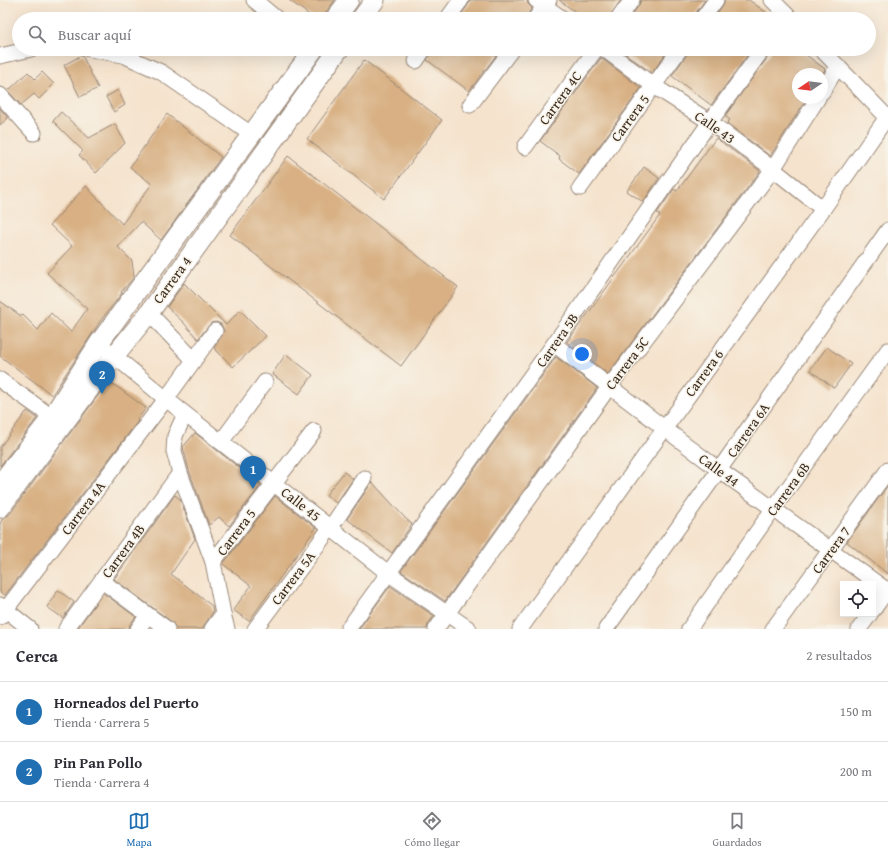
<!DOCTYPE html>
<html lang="es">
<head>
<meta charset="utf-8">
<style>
	:root { --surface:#fff; --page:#f7f7f7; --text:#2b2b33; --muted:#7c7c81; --line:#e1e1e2; --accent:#1f6fb2 }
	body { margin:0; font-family:"Gentium Book Plus",serif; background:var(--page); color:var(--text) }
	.controls { position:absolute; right:12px; bottom:12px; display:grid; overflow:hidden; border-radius:0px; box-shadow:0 4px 16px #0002 }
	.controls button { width:36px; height:36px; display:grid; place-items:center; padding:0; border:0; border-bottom:1px solid var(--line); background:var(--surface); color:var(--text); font:20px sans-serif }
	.compass { position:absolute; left:792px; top:68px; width:36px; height:36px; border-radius:50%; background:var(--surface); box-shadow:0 4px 16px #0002; rotate:257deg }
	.you { position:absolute; left:582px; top:354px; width:14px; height:14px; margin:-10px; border:3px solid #fff; border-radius:50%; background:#1a73e8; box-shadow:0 0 0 6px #1a73e833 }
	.badge { display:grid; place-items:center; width:26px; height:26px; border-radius:50%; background:var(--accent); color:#fff; font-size:13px; font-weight:700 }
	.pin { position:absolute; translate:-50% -33px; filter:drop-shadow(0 1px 2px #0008) }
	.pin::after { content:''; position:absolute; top:21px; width:14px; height:12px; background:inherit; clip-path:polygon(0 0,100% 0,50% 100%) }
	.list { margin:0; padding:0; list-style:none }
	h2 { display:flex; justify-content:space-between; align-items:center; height:52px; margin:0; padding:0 16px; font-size:17px }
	h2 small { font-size:13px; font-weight:400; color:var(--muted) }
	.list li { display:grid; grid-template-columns:26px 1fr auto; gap:12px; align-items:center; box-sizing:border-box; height:60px; padding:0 16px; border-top:1px solid var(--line) }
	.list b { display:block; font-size:15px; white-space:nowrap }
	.list p { margin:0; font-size:13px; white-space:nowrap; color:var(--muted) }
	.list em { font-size:13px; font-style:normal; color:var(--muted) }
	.icon { flex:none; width:22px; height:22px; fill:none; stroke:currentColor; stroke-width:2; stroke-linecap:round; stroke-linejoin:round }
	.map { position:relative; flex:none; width:888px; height:629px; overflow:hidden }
	.search { position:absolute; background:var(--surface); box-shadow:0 4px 16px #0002; left:12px; right:12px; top:12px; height:44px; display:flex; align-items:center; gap:10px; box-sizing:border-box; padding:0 14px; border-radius:22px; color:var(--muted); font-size:15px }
	.sheet { height:172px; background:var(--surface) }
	nav { display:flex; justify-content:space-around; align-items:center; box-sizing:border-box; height:56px; border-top:1px solid var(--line); background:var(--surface); font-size:11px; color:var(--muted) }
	nav a { display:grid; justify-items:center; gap:2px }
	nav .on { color:var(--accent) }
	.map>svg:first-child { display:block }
	.building { fill:#d8b083 }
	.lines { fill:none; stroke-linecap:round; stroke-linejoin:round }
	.minor-casing { stroke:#988676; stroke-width:17 }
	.tertiary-casing { stroke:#988676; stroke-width:21 }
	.minor { stroke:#fff; stroke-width:15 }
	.tertiary { stroke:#fff; stroke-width:19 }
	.labels { text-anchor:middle; stroke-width:3; stroke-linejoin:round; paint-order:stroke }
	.street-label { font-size:14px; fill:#3b2a1e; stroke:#f7f3e8 }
</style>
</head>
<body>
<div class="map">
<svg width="888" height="629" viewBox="0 0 888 629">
	<rect width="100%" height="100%" fill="#f7f3e8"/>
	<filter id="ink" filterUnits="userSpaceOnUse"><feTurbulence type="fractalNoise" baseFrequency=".025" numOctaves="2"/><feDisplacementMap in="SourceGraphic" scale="8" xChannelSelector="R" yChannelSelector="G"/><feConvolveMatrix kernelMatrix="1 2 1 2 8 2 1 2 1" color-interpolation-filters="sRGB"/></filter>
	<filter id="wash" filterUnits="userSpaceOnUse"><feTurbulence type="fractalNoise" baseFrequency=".012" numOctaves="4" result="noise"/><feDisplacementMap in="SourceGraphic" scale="16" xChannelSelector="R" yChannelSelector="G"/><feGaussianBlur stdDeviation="0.9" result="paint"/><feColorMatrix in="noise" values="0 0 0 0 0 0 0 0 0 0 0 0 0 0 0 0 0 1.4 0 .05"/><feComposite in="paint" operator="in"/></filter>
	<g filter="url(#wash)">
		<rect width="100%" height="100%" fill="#f5e3cd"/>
		<g id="blocks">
			<g class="building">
				<path d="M289,0H335L326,12L324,19H315Z"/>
				<path d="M470,0H527L528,4L532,8L528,14L526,19H458L468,5Z"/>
				<path d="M559,0H621L611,14L609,19H585Z"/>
				<path d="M641,0H705L695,14L693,19H629L639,5Z"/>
				<path d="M725,0H749L775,19H713L723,5Z"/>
				<path d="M433,49H501L469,91L427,60Z"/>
				<path d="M619,49H669L652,73Z"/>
				<path d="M689,49H752L711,105L672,76L687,54Z"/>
				<path d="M772,49H798L825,69L822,75L798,74V98H807L770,156L727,123L730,120L725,116L770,54Z"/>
				<path d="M82,55L98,88L80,97L64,65Z"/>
				<path d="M601,58L641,88L579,174L559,159L560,156L540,141Z"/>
				<path d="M364,60L442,120L384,199L307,139Z"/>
				<path d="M28,72L35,79L42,72L54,84L39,99L34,94L21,105L8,91Z"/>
				<path d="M118,90L125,105L114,112L106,97Z"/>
				<path d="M0,108L8,118L0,125Z"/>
				<path d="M61,112L89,138L115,124L125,143L96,173L79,155L83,151L53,121Z"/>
				<path d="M167,114L221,157L161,240L141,222L118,247L132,261L134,277L121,292L122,293L101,320L52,395L0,356V301L21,316L22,314L38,330L51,313L71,332L87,309L47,273L72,246L50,225L86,186L122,224L152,184L130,167Z"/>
				<path d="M716,138L760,171L608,374L567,342L660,215L657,213L674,189L677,191Z"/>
				<path d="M288,156L458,287L401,366L230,235Z"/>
				<path d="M644,167L659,178L643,202L627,191Z"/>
				<path d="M184,283L226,325L240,310L266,336L233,367L214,348L224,332L223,328L221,324L216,322L211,323L198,339L184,323L167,307Z"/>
				<path d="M827,347L851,364L834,388L810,370Z"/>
				<path d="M286,354L313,375L299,394L272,374Z"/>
				<path d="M556,357L597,388L445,601L401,571Z"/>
				<path d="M109,381L146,408L137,420L138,421L5,595L0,592V523L3,518L9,515Z"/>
				<path d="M27,411L37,418L0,466V447Z"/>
				<path d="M195,433L261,485L229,526L219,517L209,525L189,470L183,447Z"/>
				<path d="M344,472L353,479L336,503L326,495Z"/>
				<path d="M372,482L405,518L412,524L392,553L347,519Z"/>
				<path d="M888,485V574L847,542Z"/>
				<path d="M175,495L180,499L195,539L171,574L212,606L213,612L205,624L203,629H176L172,622L114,579Z"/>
				<path d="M275,496L316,528L249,621L233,610L251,586L223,564Z"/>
				<path d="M390,586L434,616L428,624L427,629H359Z"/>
				<path d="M58,590L74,602L63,618L47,607Z"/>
				<path d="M103,593L136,617L130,624L129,629H77Z"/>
			</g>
		</g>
	</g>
	<g filter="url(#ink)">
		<use href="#blocks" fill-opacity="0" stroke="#988676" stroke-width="1"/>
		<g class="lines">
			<defs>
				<g id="minor">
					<path d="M254,0L277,19"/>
					<path d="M536,0L563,19"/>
					<path d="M772,0L791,19"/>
					<path d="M447,19L461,0"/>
					<path d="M535,19L549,0"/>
					<path d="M618,19L632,0"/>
					<path d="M702,19L716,0"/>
					<path d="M90,49L123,55L161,72L251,134"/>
					<path d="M604,49L654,86L710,122L773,169L823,209"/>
					<path d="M821,49L888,118"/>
					<path d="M0,56L31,49"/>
					<path d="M416,61L424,49"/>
					<path d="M822,92L838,66"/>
					<path d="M0,95L34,133"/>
					<path d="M470,105L512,49"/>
					<path d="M525,147L596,49"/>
					<path d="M580,188L680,49"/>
					<path d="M149,313L194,360"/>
					<path d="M99,343L166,399L388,573L469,629"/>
					<path d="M554,344L719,470L888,591"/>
					<path d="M0,380L52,417"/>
					<path d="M185,414L175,436L174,451L180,473L213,562L223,614L227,629"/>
					<path d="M221,442L265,382"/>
					<path d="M213,562L314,431"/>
					<path d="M102,581L167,629"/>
					<path d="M0,605L30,629"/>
					<path d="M873,610L888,589"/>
					<path d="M0,617L166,399L215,331"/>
					<path d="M66,629L180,473"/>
					<path d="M138,629L148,615"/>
					<path d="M212,629L223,614"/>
					<path d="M255,629L331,527L364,478"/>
					<path d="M348,629L554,344L710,122L763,49"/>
					<path d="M436,629L609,387L773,169L818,98"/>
					<path d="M520,629L823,209L887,117"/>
					<path d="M606,629L719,470L888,230"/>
					<path d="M689,629L773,509L888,350"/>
					<path d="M773,629L888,470"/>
					<path d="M859,629L870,614"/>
				</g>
				<g id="tertiary">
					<path d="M335,19L349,0"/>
					<path d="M361,19L375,0"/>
					<path d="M0,484L52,417L99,343L314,49"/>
					<path d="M0,508L115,355L149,313L339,49"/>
				</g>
			</defs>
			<use href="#minor" class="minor-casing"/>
			<use href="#tertiary" class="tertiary-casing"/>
			<use href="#minor" class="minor"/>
			<use href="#tertiary" class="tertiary"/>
		</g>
	</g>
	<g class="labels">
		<g class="street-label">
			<text transform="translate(560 98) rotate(-54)" y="5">Carrera 4C</text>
			<text transform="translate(630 118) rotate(-54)" y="5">Carrera 5</text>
			<text transform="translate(715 127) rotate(35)" y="5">Calle 43</text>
			<text transform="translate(172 280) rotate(-54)" y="5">Carrera 4</text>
			<text transform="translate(557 340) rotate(-55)" y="5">Carrera 5B</text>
			<text transform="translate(627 363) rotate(-53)" y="5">Carrera 5C</text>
			<text transform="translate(704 373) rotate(-54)" y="5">Carrera 6</text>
			<text transform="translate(748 430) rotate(-55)" y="5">Carrera 6A</text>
			<text transform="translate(719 470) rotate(36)" y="5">Calle 44</text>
			<text transform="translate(788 489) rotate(-54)" y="5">Carrera 6B</text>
			<text transform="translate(301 504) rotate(38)" y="5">Calle 45</text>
			<text transform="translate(83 508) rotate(-53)" y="5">Carrera 4A</text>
			<text transform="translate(236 532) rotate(-53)" y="5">Carrera 5</text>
			<text transform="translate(831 550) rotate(-54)" y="5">Carrera 7</text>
			<text transform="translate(123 551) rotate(-54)" y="5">Carrera 4B</text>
			<text transform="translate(293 578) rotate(-53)" y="5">Carrera 5A</text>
		</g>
	</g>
</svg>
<div class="controls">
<button><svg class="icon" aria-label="locate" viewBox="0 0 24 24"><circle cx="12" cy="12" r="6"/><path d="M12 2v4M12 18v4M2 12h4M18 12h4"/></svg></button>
</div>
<svg class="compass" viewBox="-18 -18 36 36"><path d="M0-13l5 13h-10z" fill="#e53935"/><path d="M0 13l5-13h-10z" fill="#7c7c81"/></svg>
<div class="you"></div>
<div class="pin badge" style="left:253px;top:489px">1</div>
<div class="pin badge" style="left:102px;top:394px">2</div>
<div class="search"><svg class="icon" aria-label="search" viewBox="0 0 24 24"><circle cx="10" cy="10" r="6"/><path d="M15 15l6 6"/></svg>Buscar aquí</div>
</div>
<section class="sheet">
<h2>Cerca<small>2 resultados</small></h2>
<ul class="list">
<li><span class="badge">1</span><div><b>Horneados del Puerto</b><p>Tienda · Carrera 5</p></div><em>150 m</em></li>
<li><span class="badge">2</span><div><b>Pin Pan Pollo</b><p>Tienda · Carrera 4</p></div><em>200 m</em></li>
</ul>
</section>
<nav>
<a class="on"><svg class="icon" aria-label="map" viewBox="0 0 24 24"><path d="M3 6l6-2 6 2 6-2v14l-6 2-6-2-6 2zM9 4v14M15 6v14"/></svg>Mapa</a>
<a><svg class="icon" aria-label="directions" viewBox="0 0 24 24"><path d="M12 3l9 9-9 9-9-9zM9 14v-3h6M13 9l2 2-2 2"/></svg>Cómo llegar</a>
<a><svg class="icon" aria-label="saved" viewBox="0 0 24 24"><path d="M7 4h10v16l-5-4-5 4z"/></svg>Guardados</a>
</nav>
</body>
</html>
